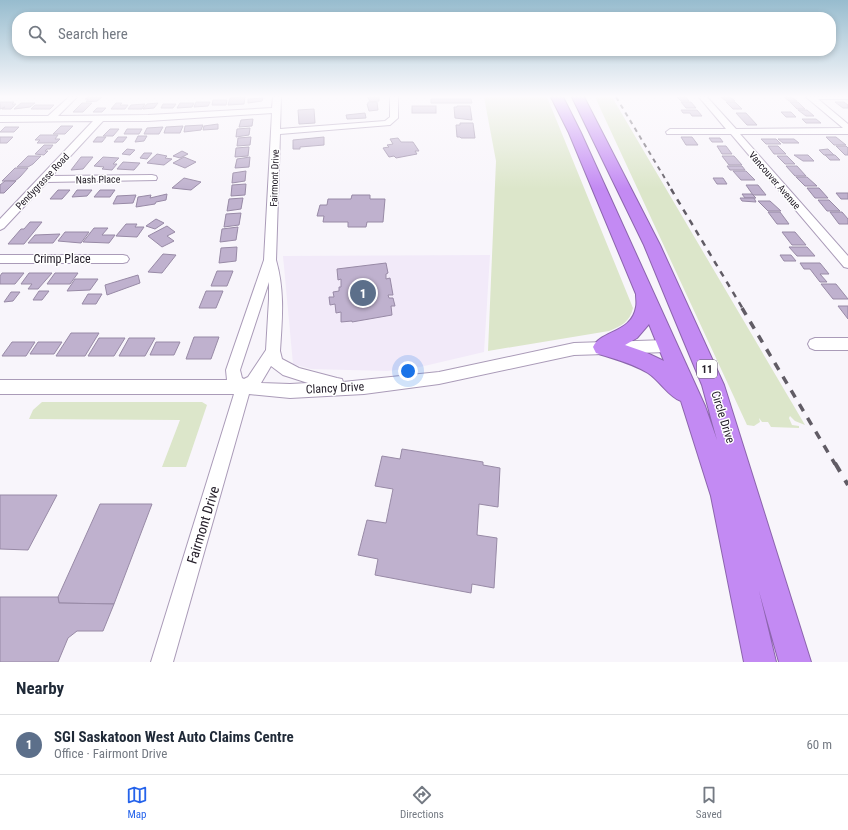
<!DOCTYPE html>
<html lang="en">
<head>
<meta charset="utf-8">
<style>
	:root { --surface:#fff; --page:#f6f6f7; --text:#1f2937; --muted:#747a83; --line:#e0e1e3; --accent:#2563eb }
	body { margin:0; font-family:"Roboto Condensed",sans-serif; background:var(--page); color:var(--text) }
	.you { position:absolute; left:408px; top:371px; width:14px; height:14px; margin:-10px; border:3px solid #fff; border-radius:50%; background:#1a73e8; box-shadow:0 0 0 6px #1a73e833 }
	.badge { display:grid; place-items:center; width:26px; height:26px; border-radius:50%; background:var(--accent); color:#fff; font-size:13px; font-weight:700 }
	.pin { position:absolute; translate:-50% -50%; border:2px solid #fff; box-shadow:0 1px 4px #0006 }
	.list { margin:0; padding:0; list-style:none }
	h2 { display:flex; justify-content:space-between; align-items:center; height:52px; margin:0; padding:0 16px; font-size:17px }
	h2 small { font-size:13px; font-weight:400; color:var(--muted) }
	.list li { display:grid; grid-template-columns:26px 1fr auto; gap:12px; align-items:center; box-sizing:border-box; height:60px; padding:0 16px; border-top:1px solid var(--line) }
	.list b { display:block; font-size:15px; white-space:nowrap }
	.list p { margin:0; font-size:13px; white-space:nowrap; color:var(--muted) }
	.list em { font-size:13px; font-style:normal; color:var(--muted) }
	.icon { flex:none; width:22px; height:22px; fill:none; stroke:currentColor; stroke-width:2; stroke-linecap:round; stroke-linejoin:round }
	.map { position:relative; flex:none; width:848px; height:662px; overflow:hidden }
	.search { position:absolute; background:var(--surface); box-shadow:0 2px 6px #0003; left:12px; right:12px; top:12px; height:44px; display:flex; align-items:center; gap:10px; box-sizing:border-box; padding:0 14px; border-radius:16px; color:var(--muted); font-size:15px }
	.sheet { height:112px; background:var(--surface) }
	nav { display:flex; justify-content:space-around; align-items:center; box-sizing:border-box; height:56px; border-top:1px solid var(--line); background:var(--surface); font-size:11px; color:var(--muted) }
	nav a { display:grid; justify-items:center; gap:2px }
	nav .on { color:var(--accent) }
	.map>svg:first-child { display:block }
	.built { fill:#f2eaf9 }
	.green { fill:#dce6ca }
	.building { fill:#bfb1ce; stroke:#988aa6 }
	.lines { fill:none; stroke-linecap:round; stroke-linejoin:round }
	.minor-casing { stroke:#aa9bb8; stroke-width:2 }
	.highway-casing { stroke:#8c65ad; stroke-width:2 }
	.minor { fill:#fff; fill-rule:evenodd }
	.highway { fill:#c38af3; fill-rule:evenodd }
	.rail-far3 { stroke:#615c65; stroke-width:2; stroke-dasharray:4.5 4.5; stroke-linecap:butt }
	.rail-far2 { stroke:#615c65; stroke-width:2.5; stroke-dasharray:6 6; stroke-linecap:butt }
	.rail-far1 { stroke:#615c65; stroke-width:3.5; stroke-dasharray:8 8; stroke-linecap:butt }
	.rail { stroke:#615c65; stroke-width:4; stroke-dasharray:10 10; stroke-linecap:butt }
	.labels { text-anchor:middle; stroke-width:3; stroke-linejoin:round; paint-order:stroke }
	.far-street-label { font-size:10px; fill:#26202b; stroke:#fff }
	.shield { fill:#fff; stroke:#67636b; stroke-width:1 }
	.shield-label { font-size:11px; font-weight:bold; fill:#26202b }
	.street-label { font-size:12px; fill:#26202b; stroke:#fff }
	.near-street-label { font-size:14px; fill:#26202b; stroke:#fff }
</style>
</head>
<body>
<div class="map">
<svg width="848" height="662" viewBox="0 0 848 662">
	<rect width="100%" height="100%" fill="#f8f5fb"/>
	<path class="built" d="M490,255L484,352L420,367L387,371L311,369L293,364L283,256Z"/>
	<g class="green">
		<path d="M484,97H547L633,308C630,322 621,326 609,331L488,351L496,161Z"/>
		<path d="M595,97H612L805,425L795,421L790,416L789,418L792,425L799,426V428L771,427L768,422H762L759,418L760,422L754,426L747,425Z"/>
		<path d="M42,402H202L207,405L186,467H162L180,420L29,419L33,410Z"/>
	</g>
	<g class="building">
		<path d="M88,97H102L97,101L86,102L88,99H85Z"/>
		<path d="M245,97L244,104L228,105L230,98Z"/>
		<path d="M368,97H379V101L370,102Z"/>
		<path d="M677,97H686L689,101H681Z"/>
		<path d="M721,97H730L735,101H726Z"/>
		<path d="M784,97H791L797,101H789Z"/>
		<path d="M263,98L262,101L248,103V99Z"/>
		<path d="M431,99H471L472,103H431Z"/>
		<path d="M213,100H227L226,105H212Z"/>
		<path d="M0,102H14L12,104H16L11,109H2L5,107L0,109Z"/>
		<path d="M196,102H210L208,106L194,107Z"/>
		<path d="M368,102H377L378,110L369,111L367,104H368Z"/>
		<path d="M681,102H691L696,108H686Z"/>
		<path d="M726,102H735L742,109H733Z"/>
		<path d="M790,102H798L805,109H797Z"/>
		<path d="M835,102H844L848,105V108H843Z"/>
		<path d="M21,103H35L30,107L14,109Z"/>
		<path d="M82,103H92L83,112H73Z"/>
		<path d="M116,103H122L120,105H128L125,109H111Z"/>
		<path d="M158,103L154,108L143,109L147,104Z"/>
		<path d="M180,103H194L192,107L177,108Z"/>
		<path d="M145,104L142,109H128L131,105Z"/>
		<path d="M163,104H176L173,108H161Z"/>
		<path d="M35,105H54L50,109H31Z"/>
		<rect x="412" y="106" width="24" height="7"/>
		<path d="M457,106H470L472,120L455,118L454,107H457Z"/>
		<path d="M97,108H106L102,112H93Z"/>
		<path d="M314,109L315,123L299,124L298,110Z"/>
		<path d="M681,110H697L702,116H692L690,113H683Z"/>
		<path d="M798,110H807L814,116H806Z"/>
		<path d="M781,112H791L796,117H786Z"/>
		<path d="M365,113L366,118L347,119L346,115Z"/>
		<path d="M736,113H746L757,125H747Z"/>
		<path d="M253,119L252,126L239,127L241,120Z"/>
		<path d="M802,119H816L821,123H806Z"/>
		<path d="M460,123H473L475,138H461L460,137H457L456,125H460Z"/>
		<path d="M218,124V129L203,130L204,126Z"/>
		<path d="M203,125L201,130L184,132L185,126Z"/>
		<path d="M61,126H73L65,134H53Z"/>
		<path d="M183,126L180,133H164L166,127Z"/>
		<path d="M5,127H19L14,132H0Z"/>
		<path d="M163,127L159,134H144L147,128Z"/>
		<path d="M250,128L249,135L236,137L237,129Z"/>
		<path d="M110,129H119L113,136H103Z"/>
		<path d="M127,129H142L139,134H124Z"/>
		<path d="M40,135H58L55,139H60L56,143H37L40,140H35Z"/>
		<path d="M138,136H147L144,141L135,142Z"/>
		<path d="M0,137H13L7,143H0Z"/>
		<path d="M97,137H106L102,142H93Z"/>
		<path d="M118,137H127L123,142H114Z"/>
		<path d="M251,137L250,145L237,146L238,138Z"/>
		<path d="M324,137V145L300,147V149H293V140Z"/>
		<path d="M681,137H692L698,145H686Z"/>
		<path d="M826,137H836L846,145H834Z"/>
		<path d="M398,138L401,142H413L419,151H415L417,154L396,158L394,156L389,157L383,148L389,147L387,145L393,144L390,139Z"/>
		<path d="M709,138H720L723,142H712Z"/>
		<path d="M761,139H776L781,144H766Z"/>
		<path d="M778,139H794L799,143H783Z"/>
		<path d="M44,145H53L50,149H47L45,151H48L44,155L35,154Z"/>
		<path d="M717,146H726L732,154H722Z"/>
		<path d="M768,146H778L786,154H774Z"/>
		<path d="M836,146H846L848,148V155H845Z"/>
		<path d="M249,147L248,156L235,157L236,148Z"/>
		<path d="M127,149L135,150L130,155L122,154Z"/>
		<path d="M828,149L834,155H824L819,150Z"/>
		<path d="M182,151L188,154L180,158L173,156Z"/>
		<path d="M144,153H152L147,159L140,158Z"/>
		<path d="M157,154L167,156L165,158L172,159L164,165L147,163Z"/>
		<path d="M794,155H808L814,161H803Z"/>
		<path d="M825,155H835L840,160H830Z"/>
		<path d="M28,156H41L33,164L28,167H17Z"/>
		<path d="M722,156H734L742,165H729Z"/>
		<path d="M777,156H787L795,164H785Z"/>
		<path d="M81,157H93L83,169L71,170Z"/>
		<path d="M103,157L119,158L113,164H117L112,170L102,169L104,167L94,166Z"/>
		<path d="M184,157L196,162L185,168L173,163Z"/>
		<path d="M250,157L249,167L235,168L237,159Z"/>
		<path d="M123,162L140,163L134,170L117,169Z"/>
		<path d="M727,166H742L745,170H730Z"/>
		<path d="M786,166H797L806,176H795Z"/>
		<path d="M15,168H28L20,177L15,181H2Z"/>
		<path d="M246,171L245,181L232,183L233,173Z"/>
		<path d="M733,171H746L755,180H741Z"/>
		<path d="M796,177H807L817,186H805Z"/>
		<path d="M184,178L201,182L191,190L172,188Z"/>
		<path d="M713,178H723L727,184H717Z"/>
		<path d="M5,181H16L4,193H0V185Z"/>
		<path d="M246,184L245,195L231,196L232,185Z"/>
		<path d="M746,185H758L766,195H753Z"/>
		<path d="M807,188H819L828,198H815Z"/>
		<path d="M58,190H70L62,199H50Z"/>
		<path d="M77,190H92L87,196L72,197Z"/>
		<path d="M100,190H115L110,197H94Z"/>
		<path d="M836,193H848V199H841Z"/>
		<path d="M167,194L166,200L156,202L155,204L136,207L138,197L151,195L150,198Z"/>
		<path d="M742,194H752L756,198H745Z"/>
		<path d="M136,195L133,203L113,204L117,196Z"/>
		<path d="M352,195H370V199H385L383,222H367L366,227H348V222H323L324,216H317L320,205H327L328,199H351Z"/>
		<path d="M243,198L241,209L227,211L229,199Z"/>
		<path d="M740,198H754L756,202L742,201Z"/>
		<path d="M818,200H829L840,211H827Z"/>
		<path d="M758,201H770L781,211H768Z"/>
		<path d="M768,212H780L789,224H777Z"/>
		<path d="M830,212H842L848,219V224H839Z"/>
		<path d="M241,213L239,225L224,227L226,214Z"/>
		<path d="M156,219L164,223L155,229L146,226Z"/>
		<path d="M30,222H42L24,244H8L21,229H24Z"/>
		<path d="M126,224H137L135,227H144L137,237L116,236Z"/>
		<path d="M167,226L175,232L167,236L174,241L162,247L148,236Z"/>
		<path d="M238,227L236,240L220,242L222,229Z"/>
		<path d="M94,228H108L102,235H115L109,243L83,242Z"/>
		<path d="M65,232H89L81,243L58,241Z"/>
		<path d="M782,232H795L806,245H792Z"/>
		<path d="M60,234L53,243H28L35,235Z"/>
		<path d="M237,247L236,261L219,263L221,248Z"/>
		<path d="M789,247H807L815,256H797Z"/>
		<path d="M163,254L176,255L162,273L148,272Z"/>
		<path d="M780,255H791L796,261H784Z"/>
		<path d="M386,263L388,273L386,274V279L390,278L393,295H388L389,298H393L395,306H391L392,315L352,322V321L341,322V312L336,313L335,304L330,305L329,297H334L333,292L339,291V287H341V279L338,280L337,269Z"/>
		<path d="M800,263H820L829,274H820L827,282H820L810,269H804Z"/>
		<path d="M217,271H233L227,286H211Z"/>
		<path d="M2,273H24L15,284H0V276Z"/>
		<path d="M29,273H52L38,289H28L32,284H21Z"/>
		<path d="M55,273H78L70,284H47Z"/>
		<path d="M138,275L140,283L107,295L105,285Z"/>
		<path d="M75,279H98L90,290L67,291Z"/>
		<path d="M821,284H836L848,299H833Z"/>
		<path d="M39,291H49L42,300H33Z"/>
		<path d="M206,291H223L216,308H199Z"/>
		<path d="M11,292H20L13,301L4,302Z"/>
		<path d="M88,294H102L96,304H82Z"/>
		<path d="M838,306H848V319Z"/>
		<path d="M71,333H99L85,356H56Z"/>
		<path d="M194,337H219L211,359H186Z"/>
		<path d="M99,338H125L114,356H88Z"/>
		<path d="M129,338H155L145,356H119Z"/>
		<path d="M12,342H35L26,356H2Z"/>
		<path d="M38,342H62L54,354H30Z"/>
		<path d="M156,342H180L174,355H150Z"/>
		<path d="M402,449L483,462V465L500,468L498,507L479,504L477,535L497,538L494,588L472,584L471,593L375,575L378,559L358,555L367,520L386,523L393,489L375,486L382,456L400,459Z"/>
		<path d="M0,495H57L28,550L0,549Z"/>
		<path d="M100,504H152L114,604L59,603L58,597Z"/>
		<path d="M0,597H58L59,603L114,604L103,631H77L68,638L58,662H0Z"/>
	</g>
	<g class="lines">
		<defs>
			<g id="minor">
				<path d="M69,97H77L58,116L148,115L272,108L273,97H281L280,129L385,121L390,117V97H398V118L390,125L280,134L276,260C285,292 282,319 280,351L282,359L299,368L337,378L342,379L343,382L439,372L574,343L667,340L672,342L674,346L672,350L667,352L574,355L439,384L364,394L290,398L249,394L173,662H151L234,394H0V380H227L226,370L264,260L272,113L148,121H103L52,176L152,175L156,176L157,178L156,180L47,182L4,228L0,230V219L93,121L0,122V116H48ZM269,282V299L266,350L248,377L244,379L242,378L240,370ZM271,366L283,375L308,383L290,384L261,383Z"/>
				<path d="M699,97H707L736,129L843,128L806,97H848V99H818L848,124V134H740L848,256V268L844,267L731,134H667L666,132L670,129H726Z"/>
				<path d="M0,255H123L127,256L129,259L127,262L123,263H0Z"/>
				<path d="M815,338H848V350H815L810,348L808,344L810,340Z"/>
			</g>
			<path id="highway" d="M551,97H563L581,133L705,406L717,440L702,385L670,308L644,245L572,97H584L660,245L724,385L811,662H779L759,591L776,662H744L711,496L681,401C669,397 660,381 648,373C632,363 614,359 596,353L593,347C601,330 632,333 636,307C637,303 636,299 636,294L569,133ZM649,324L664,361L645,352L625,345L637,338Z"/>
		</defs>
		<use href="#minor" class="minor-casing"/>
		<use href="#highway" class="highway-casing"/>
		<use href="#minor" class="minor"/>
		<use href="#highway" class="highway"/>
		<path class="rail-far3" d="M616,97L672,190"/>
		<path class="rail-far2" d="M671,189L743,309"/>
		<path class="rail-far1" d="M742,308L835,464"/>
		<path class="rail" d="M835,463L848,485"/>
	</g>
	<linearGradient id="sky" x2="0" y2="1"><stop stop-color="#97bcce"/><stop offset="0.51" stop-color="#fcfafd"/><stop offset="1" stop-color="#fcfafd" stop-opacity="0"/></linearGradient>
	<rect width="848" height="189" fill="url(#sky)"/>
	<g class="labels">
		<g class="far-street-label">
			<text transform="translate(274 178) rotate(-88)" y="4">Fairmont Drive</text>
			<text transform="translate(98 179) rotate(-1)" y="4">Nash Place</text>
			<text transform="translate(775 180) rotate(49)" y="4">Vancouver Avenue</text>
			<text transform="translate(42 181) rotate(-47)" y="4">Pendygrasse Road</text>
		</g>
		<rect class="shield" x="697" y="360" width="20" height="18" rx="3"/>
		<g class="shield-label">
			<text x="707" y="373">11</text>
		</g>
		<g class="street-label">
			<text x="62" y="263">Crimp Place</text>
			<text transform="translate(335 388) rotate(-3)" y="4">Clancy Drive</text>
			<text transform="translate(723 417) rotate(73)" y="4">Circle Drive</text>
		</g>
		<g class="near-street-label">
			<text transform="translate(203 525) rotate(-73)" y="5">Fairmont Drive</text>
		</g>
	</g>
</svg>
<div class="you"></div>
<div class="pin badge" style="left:363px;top:293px;background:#5c6f8a">1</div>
<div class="search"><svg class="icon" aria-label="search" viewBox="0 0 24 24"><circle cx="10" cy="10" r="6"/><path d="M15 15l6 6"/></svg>Search here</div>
</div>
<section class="sheet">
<h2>Nearby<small></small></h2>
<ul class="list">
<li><span class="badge" style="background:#5c6f8a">1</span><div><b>SGI Saskatoon West Auto Claims Centre</b><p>Office · Fairmont Drive</p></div><em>60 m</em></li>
</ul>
</section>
<nav>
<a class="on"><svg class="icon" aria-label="map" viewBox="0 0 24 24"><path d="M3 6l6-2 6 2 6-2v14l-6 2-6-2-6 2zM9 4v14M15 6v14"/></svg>Map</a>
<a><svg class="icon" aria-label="directions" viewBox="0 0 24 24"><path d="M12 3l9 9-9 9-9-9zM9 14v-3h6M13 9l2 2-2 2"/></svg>Directions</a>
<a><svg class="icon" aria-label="saved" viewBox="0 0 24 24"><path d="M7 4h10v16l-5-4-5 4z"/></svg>Saved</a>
</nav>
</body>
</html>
